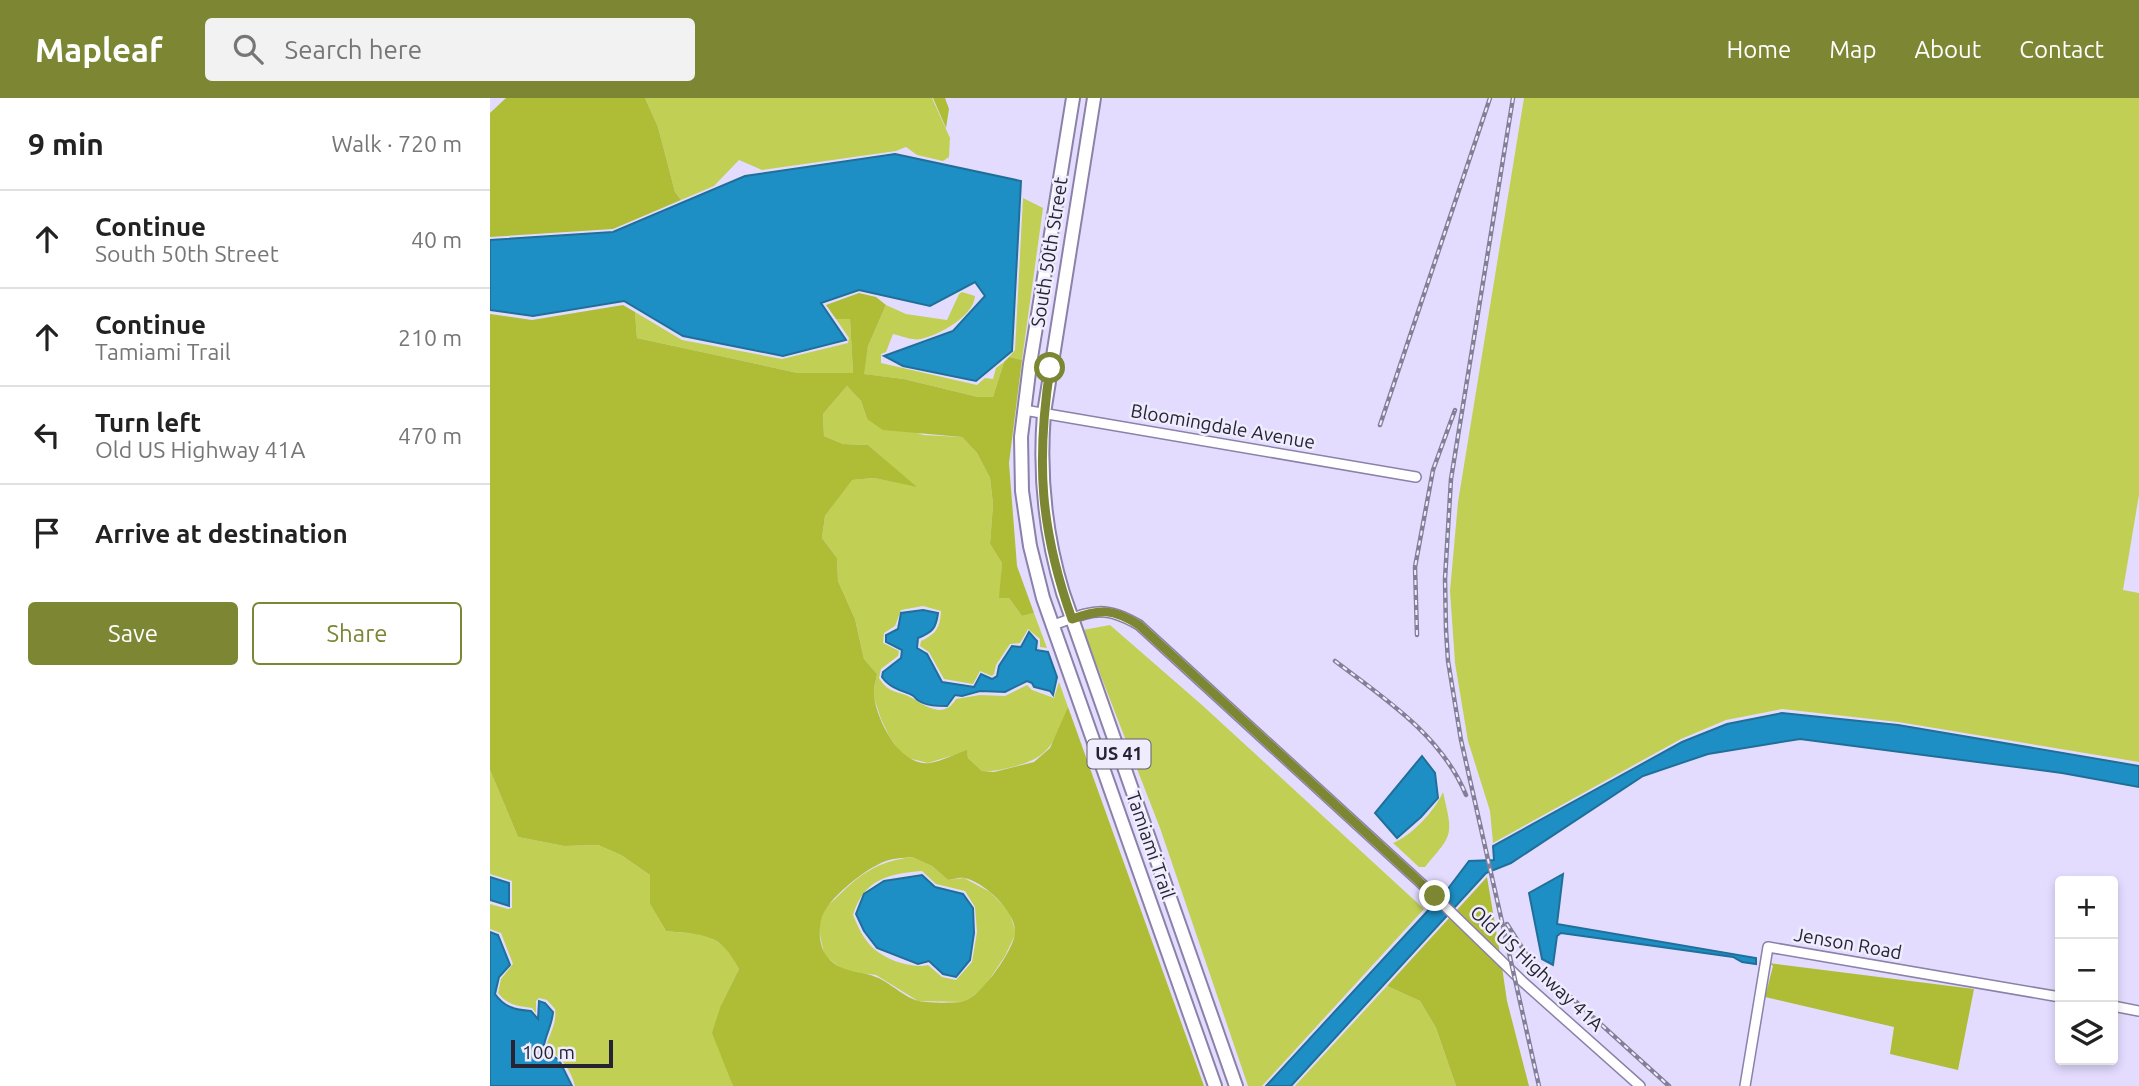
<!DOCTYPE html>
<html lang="en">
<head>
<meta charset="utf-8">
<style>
	:root { --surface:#fff; --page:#f2f2f2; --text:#222; --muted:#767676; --line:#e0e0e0; --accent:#7c8633 }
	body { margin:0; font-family:Ubuntu,sans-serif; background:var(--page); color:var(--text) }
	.controls { position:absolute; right:21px; bottom:21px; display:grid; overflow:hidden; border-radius:7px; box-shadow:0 4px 10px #0003 }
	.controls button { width:63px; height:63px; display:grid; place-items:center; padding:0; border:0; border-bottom:2px solid var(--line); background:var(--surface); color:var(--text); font:35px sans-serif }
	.scale { position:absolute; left:21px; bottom:18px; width:102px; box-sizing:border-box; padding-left:7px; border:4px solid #262333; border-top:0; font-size:19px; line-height:24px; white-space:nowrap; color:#262333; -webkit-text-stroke:5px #efecfd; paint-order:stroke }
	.stop { position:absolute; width:21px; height:21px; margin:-16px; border:5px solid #7c8633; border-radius:50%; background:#fff }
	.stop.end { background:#7c8633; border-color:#fff; box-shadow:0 2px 7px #0008 }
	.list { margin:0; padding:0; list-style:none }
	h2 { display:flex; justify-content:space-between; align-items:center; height:91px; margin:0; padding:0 28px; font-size:30px }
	h2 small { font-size:23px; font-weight:400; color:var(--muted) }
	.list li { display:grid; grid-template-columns:46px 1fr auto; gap:21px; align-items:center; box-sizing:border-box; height:98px; padding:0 28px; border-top:2px solid var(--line) }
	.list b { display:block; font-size:26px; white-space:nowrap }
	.list p { margin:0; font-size:23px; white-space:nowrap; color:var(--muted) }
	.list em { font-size:23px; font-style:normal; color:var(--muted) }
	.actions { display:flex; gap:14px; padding:21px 28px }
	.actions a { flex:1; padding:16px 0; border:2px solid var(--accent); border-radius:7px; text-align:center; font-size:24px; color:var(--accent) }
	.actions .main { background:var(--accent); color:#fff }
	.icon { flex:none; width:38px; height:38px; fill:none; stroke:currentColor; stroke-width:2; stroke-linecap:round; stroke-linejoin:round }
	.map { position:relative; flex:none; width:1649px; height:988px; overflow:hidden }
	header { display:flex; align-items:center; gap:42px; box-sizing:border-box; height:98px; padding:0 35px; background:var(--accent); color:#fff }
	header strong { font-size:33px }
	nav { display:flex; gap:38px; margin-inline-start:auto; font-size:24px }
	.search { width:490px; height:63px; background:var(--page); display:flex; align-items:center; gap:18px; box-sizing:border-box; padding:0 24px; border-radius:7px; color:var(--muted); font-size:26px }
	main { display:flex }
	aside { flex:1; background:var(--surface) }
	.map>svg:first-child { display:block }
	.green { fill:#c1d054; fill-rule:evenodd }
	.forest { fill:#aebd35; fill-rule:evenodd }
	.water { fill:#1e8fc5; stroke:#206f99; stroke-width:2 }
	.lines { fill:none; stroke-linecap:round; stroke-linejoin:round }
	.minor-casing { stroke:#8b81a9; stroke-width:12 }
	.major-casing { stroke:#8b81a9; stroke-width:16 }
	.minor { stroke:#fff; stroke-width:9 }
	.major { stroke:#fff; stroke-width:12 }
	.rail-casing { stroke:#847f98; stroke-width:4.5 }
	.rail { stroke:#efecfd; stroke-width:2; stroke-dasharray:5; stroke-linecap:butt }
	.route { stroke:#7c8633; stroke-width:9 }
	.labels { text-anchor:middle; stroke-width:5; stroke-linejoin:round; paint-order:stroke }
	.shield { fill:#efecfd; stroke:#625f70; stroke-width:2 }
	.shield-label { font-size:18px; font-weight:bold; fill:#262333 }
	.street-label { font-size:19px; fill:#262333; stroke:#efecfd }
</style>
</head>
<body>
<header>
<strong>Mapleaf</strong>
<div class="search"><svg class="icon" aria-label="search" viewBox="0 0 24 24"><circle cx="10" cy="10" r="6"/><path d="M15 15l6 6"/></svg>Search here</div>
<nav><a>Home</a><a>Map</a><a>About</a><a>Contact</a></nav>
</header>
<main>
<aside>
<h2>9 min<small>Walk · 720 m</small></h2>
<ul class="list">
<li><svg class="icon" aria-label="ahead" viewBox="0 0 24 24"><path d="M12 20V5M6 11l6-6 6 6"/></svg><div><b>Continue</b><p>South 50th Street</p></div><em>40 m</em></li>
<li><svg class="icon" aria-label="ahead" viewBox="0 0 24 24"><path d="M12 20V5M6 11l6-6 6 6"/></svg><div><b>Continue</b><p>Tamiami Trail</p></div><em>210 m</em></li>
<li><svg class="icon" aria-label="left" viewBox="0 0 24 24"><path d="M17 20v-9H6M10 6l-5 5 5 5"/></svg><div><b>Turn left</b><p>Old US Highway 41A</p></div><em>470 m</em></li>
<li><svg class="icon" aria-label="arrive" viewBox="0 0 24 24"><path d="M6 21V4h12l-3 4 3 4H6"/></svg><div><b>Arrive at destination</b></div></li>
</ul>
<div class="actions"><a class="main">Save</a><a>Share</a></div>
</aside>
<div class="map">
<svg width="1649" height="988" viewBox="0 0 1649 988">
	<rect width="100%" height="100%" fill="#e3dcff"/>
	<g class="green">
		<path d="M155,0H442L460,40L459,59L453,63L427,57L416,49L406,53L272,72L249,62L224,88L191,102L185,94L168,29Z"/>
		<path d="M1034,0H1649V397L1633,492L1649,495V664L1408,624L1292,611L1236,622L1191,641L1003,745L1000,713L978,643L965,565L960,493L968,404Z"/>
		<path d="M533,100L553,110L532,262L519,259L525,252Z"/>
		<path d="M472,194L485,198C484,218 449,237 431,241C423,243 412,238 403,236L396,254L391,256V265L487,287L495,280L503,281L506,270L514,264L503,299H488L414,281L373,276L378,248L396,207L416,216L457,222L469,196Z"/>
		<path d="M145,214L192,242L292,261L358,245L359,240L346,221H360L363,275H308L147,240Z"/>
		<path d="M357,288L371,303L377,321L434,337L472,339L487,355L500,380L503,406L500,446L512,465L510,500H519L532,518L544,515L557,550L550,549V541L538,531L530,545L520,546L506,567L504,576L502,578L490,573L483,586L454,581L439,554L430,548L431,543C446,536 450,530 451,513L433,508L411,512L405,528L394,535L393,545L409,553L408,558L391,571L389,580C400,597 408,592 422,600C437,609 454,621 466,601L490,597L515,598L537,587L542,592L564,600L569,584L578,609C566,641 561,659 526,668C514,671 504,674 492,673L478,660L477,653L438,665L414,659L399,638L391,621L383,597L387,576L374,561L365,521L348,483L347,460L332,440L335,418L361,382L384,380L425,388L378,347L353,346L334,338L333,316Z"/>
		<path d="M620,527L712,607L934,811L772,988H758L670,730L593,532Z"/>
		<path d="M0,672L28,739L74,748L108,747L131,757L160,777V806L176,833L216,837L239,851L249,871L231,907L236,966L243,988H85C80,970 72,960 56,950C59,935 67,927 65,911L57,902L49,900L46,903V915L42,910C28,908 17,907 8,895L11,881L23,866L11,835L0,831V806L18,811L22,810V783L0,776Z"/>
		<path d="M953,694C963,738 964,735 935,769H929L903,745C921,738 945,713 953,694Z"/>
		<path d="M422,759L442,768L458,782L474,780L500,794L519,813L526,835L515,858L495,888L475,904L428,903L386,877L355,873L335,858C331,843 327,831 332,816C335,809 342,804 347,799C372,775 386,764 422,759ZM432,773L446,786L475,793L485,809L487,834L482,864L466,882L452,879L438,867C422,871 397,862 384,851C374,842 368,829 363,817C374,781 398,776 432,773Z"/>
		<path d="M897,888L930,903L946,930L966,988H805Z"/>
	</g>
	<g class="forest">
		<path d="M16,0H155L168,29L185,94L191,102L123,131L0,139V15Z"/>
		<path d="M443,0H455L459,11L456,30Z"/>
		<path d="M369,195L386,199L396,207L378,248L374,276L414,281L488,299H503L514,264L519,259L532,262L519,365L527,468L544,515L532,518L519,500H509L512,465L500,446L503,406L500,380L487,355L472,339L393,332L377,321L371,303L357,288L333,316L334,338L353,346L378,347L427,389L384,380L362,382L335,418L332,440L347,460L348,483L365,521L374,561L387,576C386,583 383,591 384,598C387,623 410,669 440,665C452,663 465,656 477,652L478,660L492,673L504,674L544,664L560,650L578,609L714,988H243L222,935L231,907L249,871C230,834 214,837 176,833L160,806V777L131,757L108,747L74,748L28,739L0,672V216L42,222L133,207L145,214L147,240L308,275H363L360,221H346L336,207ZM422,759L442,768L458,782C462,782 470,779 474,780C493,783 527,814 525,835C524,852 489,902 471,904C460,905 440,905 429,903C409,898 398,879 372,875C341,871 325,855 331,822C335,802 376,770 396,763C404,760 413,760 422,759Z"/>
		<path d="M997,779L1010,856L966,813Z"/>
		<path d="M961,818L1012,869L1017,903L1039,988H966L946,930L930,903L897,888Z"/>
		<path d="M1279,865L1484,891L1468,972L1400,956L1404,929L1275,899L1283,868Z"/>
	</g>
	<g class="water">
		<path d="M405,56L531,83L522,253L486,283L413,268L394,258L463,233L495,198L485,184L440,208L369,192L331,205L356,242L293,258L193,238L134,203L43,218L0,212V142L123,134L255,78Z"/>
		<path d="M433,512L448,515C446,530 443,534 428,540L427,550L437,556L452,584L484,589L491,576L502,581L507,578L509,568L522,548L531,549L539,534L547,543L546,552L558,554L567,579L563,597L560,593L544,589L542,585L537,583L515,594L490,593L472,598L465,597L457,608C447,608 437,608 429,603C423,599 426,598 420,596C409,592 399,589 392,579L393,574L411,560L412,552L396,544V537L408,531L411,515Z"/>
		<path d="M1292,615L1408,627L1649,668V689L1572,675L1310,641L1218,656L1153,678L1021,765L996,775L801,988H776L957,792L979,763L1004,762L1003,748L1192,644L1237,626Z"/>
		<path d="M932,658L945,675L948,700L931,719L907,740L885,715Z"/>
		<path d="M1073,776L1067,826L1266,860V866L1252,864L1243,859L1071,835L1067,838L1063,867L1052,861L1039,795Z"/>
		<path d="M432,777L445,789L473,796L483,810L484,835L480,862L466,879L453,876L439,863L428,866L387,850L374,833L366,816L374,796L394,783Z"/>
		<path d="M0,779L19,785V808L0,802Z"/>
		<path d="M0,834L8,837L20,867L9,879L5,896C14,909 25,912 41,913L48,921L49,903L55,905L63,914C62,928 55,937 53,952L69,962L82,988H0Z"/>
	</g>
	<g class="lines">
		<defs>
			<g id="minor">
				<path d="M534,312L926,379"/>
				<path d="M563,527C601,514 612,505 649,527L933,787L1032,883L1150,988"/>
				<path d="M1623,908L1649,913"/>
				<path d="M1255,988L1278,849L1570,899"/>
			</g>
			<g id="major">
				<path d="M583,0L540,266L531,339L532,393L540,448L553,500L725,988"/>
				<path d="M604,0L554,315C549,377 555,436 573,495L746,988"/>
			</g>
		</defs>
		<use href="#minor" class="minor-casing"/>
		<use href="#major" class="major-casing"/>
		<use href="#minor" class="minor"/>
		<use href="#major" class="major"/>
		<defs>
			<g id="rail">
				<path d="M1023,0L961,381L955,481L956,532L958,563L971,642L1049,988"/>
				<path d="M890,327L1000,0"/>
				<path d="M927,537L925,469L943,372L965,312"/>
				<path d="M845,563C894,600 952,638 976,697"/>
				<path d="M1017,826L1040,862L1179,988"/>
			</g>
		</defs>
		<use href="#rail" class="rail-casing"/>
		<use href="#rail" class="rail"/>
	</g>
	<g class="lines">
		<path class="route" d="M560,270C546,364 550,431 582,521C611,511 622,510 649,527L945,798"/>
	</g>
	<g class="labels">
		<rect class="shield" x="597.5" y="641.5" width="63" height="29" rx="5"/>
		<g class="shield-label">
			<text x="629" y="662">US 41</text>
		</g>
		<g class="street-label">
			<text transform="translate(559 154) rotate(-81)" y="7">South 50th Street</text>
			<text transform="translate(733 328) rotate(10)" y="7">Bloomingdale Avenue</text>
			<text transform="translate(661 747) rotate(71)" y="7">Tamiami Trail</text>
			<text transform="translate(1358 845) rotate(10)" y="7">Jenson Road</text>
			<text transform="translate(1047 870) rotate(43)" y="7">Old US Highway 41A</text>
		</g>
	</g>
</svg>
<div class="controls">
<button>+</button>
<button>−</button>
<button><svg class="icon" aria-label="layers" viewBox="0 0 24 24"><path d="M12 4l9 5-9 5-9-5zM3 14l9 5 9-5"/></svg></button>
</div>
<div class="scale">100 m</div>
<div class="stop" style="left:560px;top:270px"></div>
<div class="stop end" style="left:945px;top:798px"></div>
</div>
</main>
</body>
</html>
